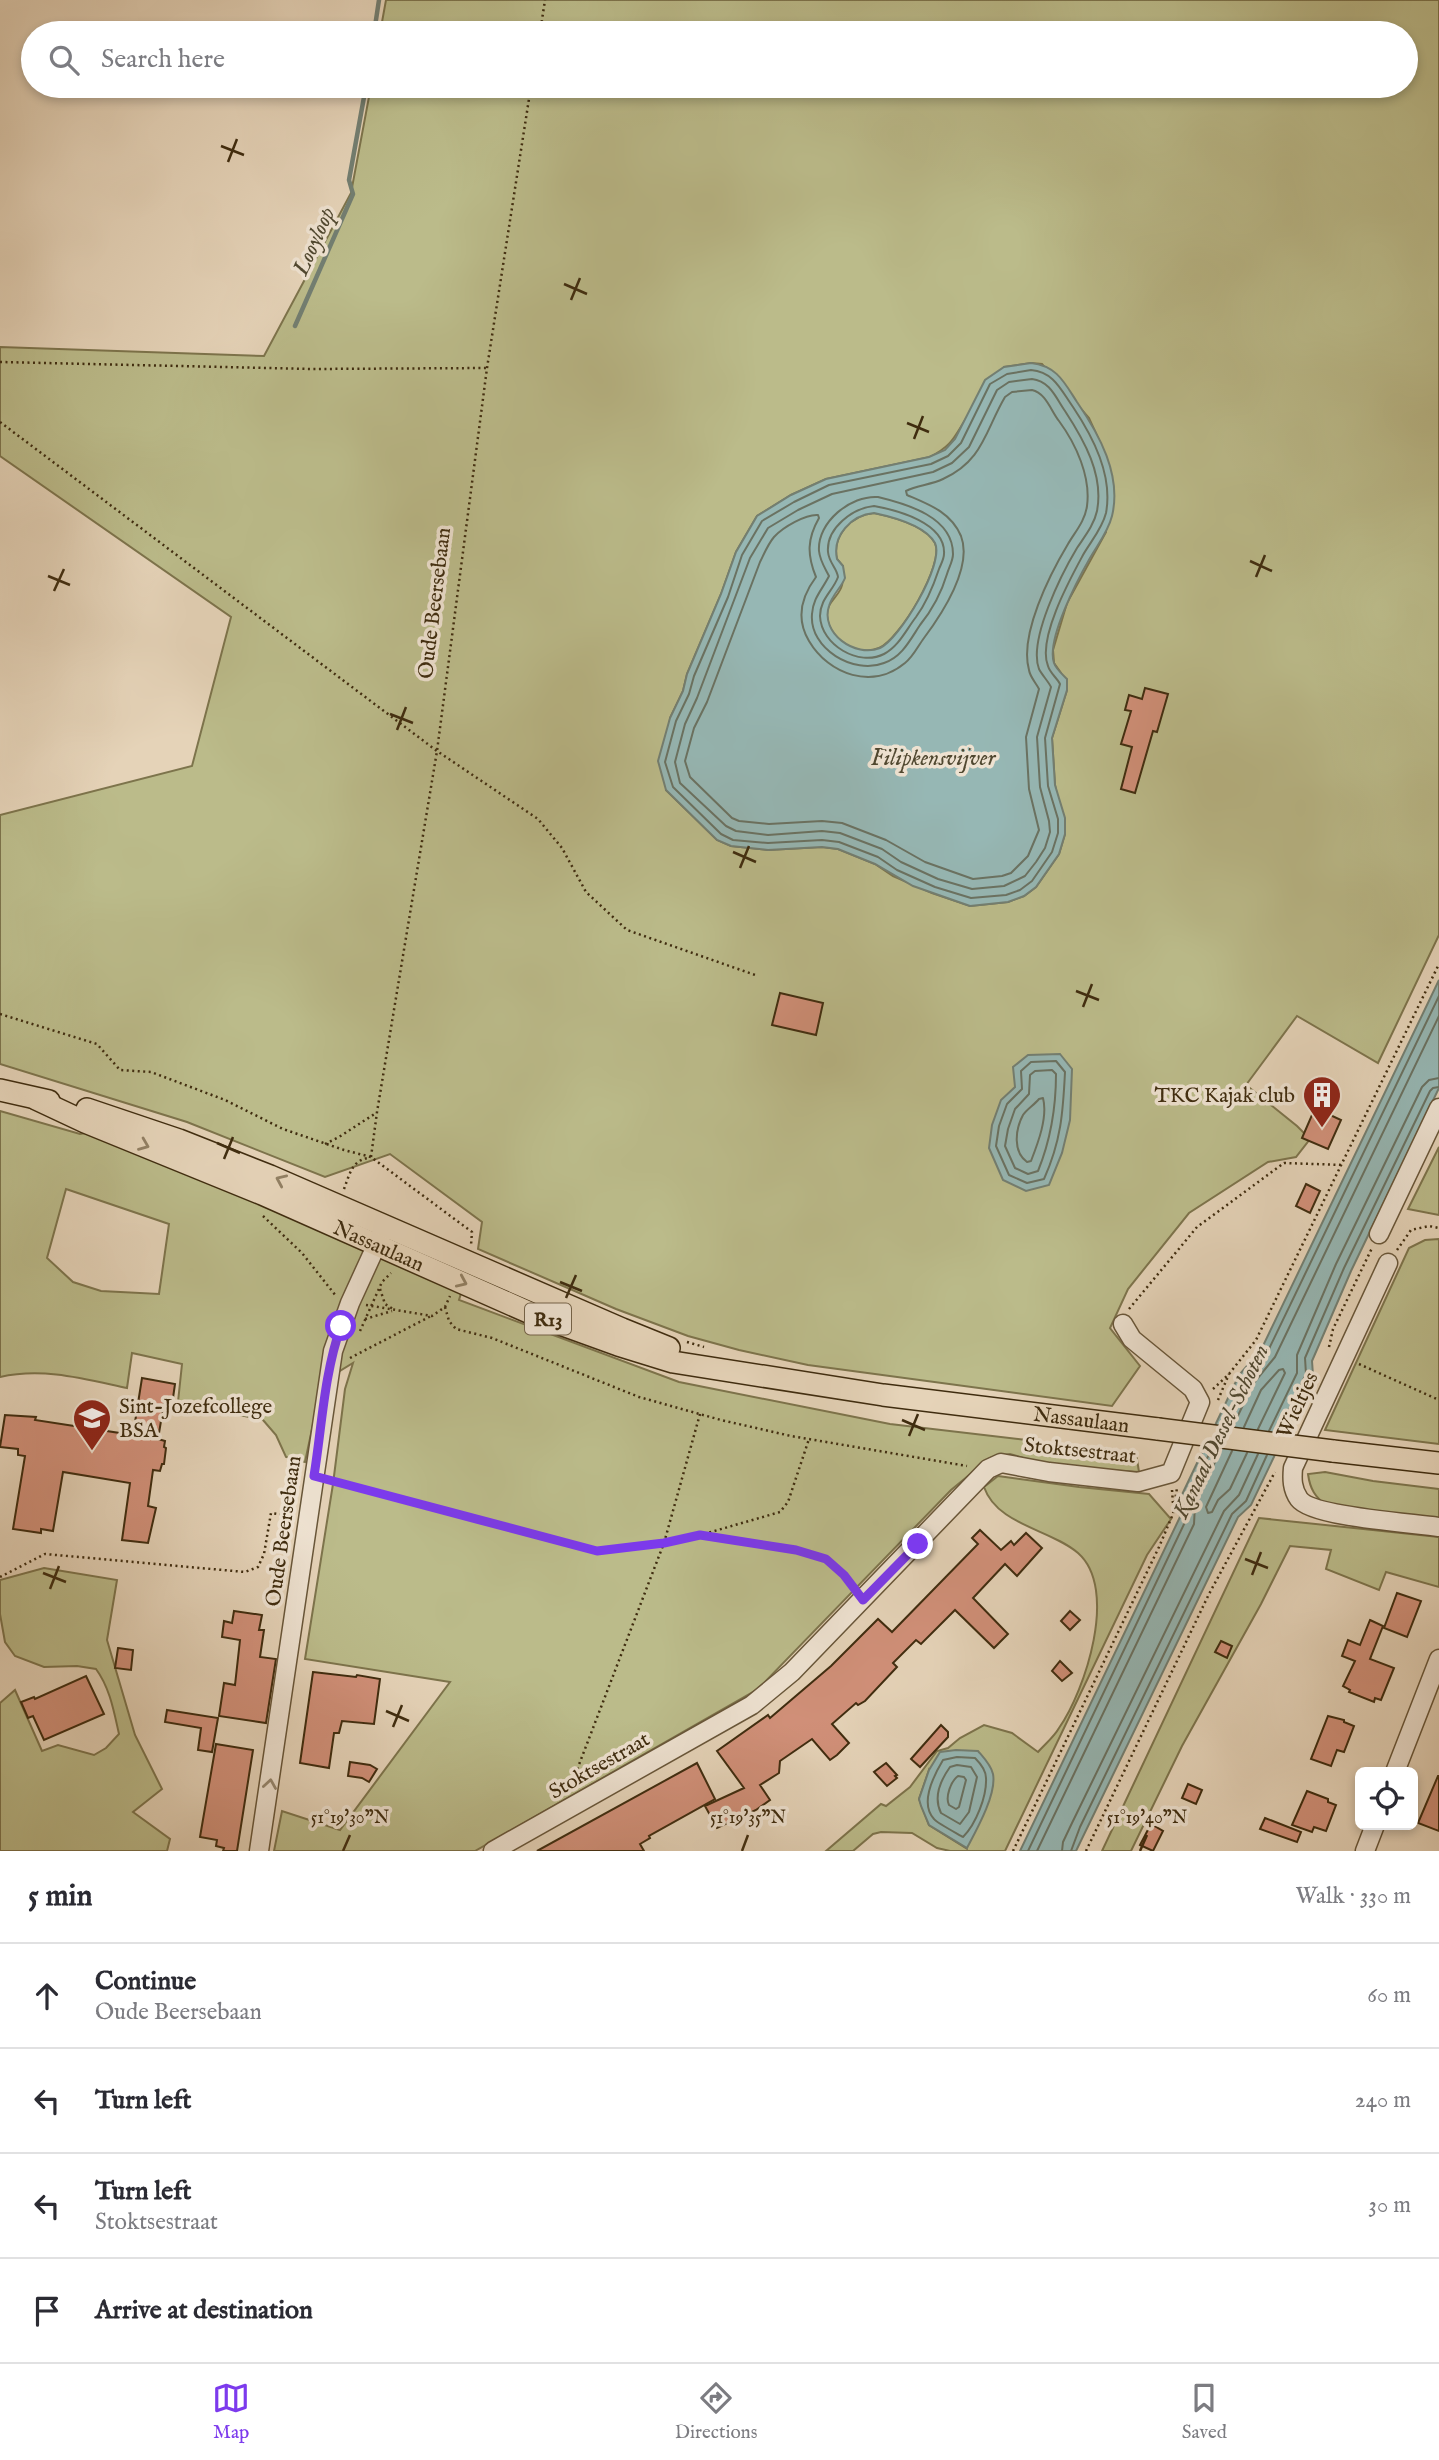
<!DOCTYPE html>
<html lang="en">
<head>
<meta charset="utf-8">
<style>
	:root { --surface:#fff; --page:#f7f7f7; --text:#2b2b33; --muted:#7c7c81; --line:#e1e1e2; --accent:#7c3aed }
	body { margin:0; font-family:"IM FELL English",serif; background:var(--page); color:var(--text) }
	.controls { position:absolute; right:21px; bottom:21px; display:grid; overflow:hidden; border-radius:10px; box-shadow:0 4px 10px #0003 }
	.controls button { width:63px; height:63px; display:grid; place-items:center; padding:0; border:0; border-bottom:2px solid var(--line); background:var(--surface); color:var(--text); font:35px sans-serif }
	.stop { position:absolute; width:21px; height:21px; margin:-16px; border:5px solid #7c3aed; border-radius:50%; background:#fff }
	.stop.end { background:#7c3aed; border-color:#fff; box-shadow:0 2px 7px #0008 }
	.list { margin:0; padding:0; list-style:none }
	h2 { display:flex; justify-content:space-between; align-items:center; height:91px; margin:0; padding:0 28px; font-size:30px }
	h2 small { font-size:23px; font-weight:400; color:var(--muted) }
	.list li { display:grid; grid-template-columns:46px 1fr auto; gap:21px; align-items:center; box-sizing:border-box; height:105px; padding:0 28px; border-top:2px solid var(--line) }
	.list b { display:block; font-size:26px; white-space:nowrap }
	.list p { margin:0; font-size:23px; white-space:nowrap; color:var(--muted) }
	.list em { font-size:23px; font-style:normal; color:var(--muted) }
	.icon { flex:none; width:38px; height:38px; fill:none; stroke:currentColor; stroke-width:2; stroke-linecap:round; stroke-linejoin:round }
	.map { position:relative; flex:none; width:1439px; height:1851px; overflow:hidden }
	.search { position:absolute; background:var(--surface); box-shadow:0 4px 10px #0003; left:21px; right:21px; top:21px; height:77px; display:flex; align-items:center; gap:18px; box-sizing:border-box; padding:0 24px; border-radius:38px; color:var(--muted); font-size:26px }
	.sheet { height:511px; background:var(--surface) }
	nav { display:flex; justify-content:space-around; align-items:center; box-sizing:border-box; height:98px; border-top:2px solid var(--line); background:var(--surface); font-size:19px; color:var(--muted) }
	nav a { display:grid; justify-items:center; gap:4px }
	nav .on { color:var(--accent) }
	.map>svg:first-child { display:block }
	.green { fill:#bbbb8a; stroke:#7d744c; stroke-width:2; fill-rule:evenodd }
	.water { fill:#96b7b4; stroke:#737f72; stroke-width:2; fill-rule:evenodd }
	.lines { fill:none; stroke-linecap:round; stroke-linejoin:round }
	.shore { stroke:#6a7262; stroke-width:2 }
	.stream { stroke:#737f72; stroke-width:4.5 }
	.building { fill:#d19079; stroke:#3f2c0f; stroke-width:2 }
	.minor-casing { stroke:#685639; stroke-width:21 }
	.major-casing { stroke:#3f2c0f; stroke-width:24 }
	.path { stroke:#3f2c0f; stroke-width:2.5; stroke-dasharray:2 3.5; stroke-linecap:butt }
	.minor { stroke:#eee2d1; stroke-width:18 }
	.major { stroke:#e5d3b8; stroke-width:21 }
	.major-bridge-casing { stroke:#3f2c0f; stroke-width:24; stroke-linecap:butt }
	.major-bridge { stroke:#e5d3b8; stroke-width:21 }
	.oneway { stroke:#928064 }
	.oneway2 { stroke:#968770 }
	.route { stroke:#7c3aed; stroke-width:9 }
	.ticks { fill:none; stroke:#3f2c0f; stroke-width:2.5 }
	.labels { text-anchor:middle; stroke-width:7; stroke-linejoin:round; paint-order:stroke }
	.shield { fill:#eee2d1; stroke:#746349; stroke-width:2 }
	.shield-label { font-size:19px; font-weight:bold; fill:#3f2c0f }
	.street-label { font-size:21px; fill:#3f2c0f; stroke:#eee2d1 }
	.poi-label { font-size:21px; fill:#3f2c0f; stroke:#eee2d1; text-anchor:end }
	.water-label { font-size:23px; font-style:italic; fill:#504830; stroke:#eee2d1 }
	.ticks-label { font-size:18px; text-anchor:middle; fill:#3f2c0f; stroke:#eee2d1; stroke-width:7; stroke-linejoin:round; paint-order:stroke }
</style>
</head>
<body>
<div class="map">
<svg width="1439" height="1851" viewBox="0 0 1439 1851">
	<rect width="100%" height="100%" fill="#e5d3b8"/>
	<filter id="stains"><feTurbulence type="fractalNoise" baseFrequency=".00286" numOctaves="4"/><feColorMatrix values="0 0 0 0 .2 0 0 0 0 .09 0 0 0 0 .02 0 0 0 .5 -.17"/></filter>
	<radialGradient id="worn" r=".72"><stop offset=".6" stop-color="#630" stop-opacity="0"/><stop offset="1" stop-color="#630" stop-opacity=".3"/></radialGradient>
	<g class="green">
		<path d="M386,0H1439V935L1378,1063L1297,1016L1246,1085L1297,1126L1310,1139L1296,1157L1268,1162L1189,1213L1128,1289L1110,1328L1140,1366L1112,1406L808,1365L739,1350L688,1336L616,1309L478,1249L482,1222L390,1154L325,1177L187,1122L0,1064V815L192,766L231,617L0,456V347L264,356L351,193L371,86H1406V33H380ZM1031,363L1042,364L1089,418L1099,440L1106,532L1067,603L1053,650L1054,663L1061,673L1067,690L1052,738L1055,785L1065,834L1059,854L1036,887L1024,896L1008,902L970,906L932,893L893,876L875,864L838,849L822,847L768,850L731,846L717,840L666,790L670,718L683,691L687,674L721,594L736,552L757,516L791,495L826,479L930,457C953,445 954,437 967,417C978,399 992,383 1004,367Z"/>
		<path d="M874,513C893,517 925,525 935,543C945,564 899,640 879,648C858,657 829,640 827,616C826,603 837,598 841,588C844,582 843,573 843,566L837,559C832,536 851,515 874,513Z"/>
		<path d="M0,1111L80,1134L98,1131L462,1290L459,1300L679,1382L890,1424L1136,1453L1139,1472L1053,1467L1010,1454L990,1458L951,1490L758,1689L475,1851H274L282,1811L340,1830L450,1682L305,1659L333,1484L345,1389L353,1363L322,1382L305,1462L286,1457L276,1435L263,1420L178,1402L182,1364L132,1353L127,1388C85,1379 43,1367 0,1377ZM66,1189L169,1224L159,1294L101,1291L73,1282L47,1258Z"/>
		<path d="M1439,1147V1215L1408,1209Z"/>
		<path d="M1439,1239V1444L1325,1430L1409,1248L1425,1240Z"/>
		<path d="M1325,1472L1373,1481L1439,1489V1519L1327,1506C1315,1497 1310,1489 1308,1474Z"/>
		<path d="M998,1476L1079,1487L1149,1494L1171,1519L1147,1555L1005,1851H950L937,1848L912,1833L881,1832L873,1834L853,1851H826L881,1804L886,1806L910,1787L937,1751L948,1748L960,1738L984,1725L1012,1733L1038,1752C1045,1744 1054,1737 1059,1728C1085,1691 1119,1589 1078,1553C1050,1529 997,1525 984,1487ZM929,1770L966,1848L929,1825L919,1799Z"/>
		<path d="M1259,1518L1439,1537V1587L1386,1572L1379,1590L1326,1569L1331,1550L1290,1546L1261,1604L1182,1746L1131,1851H1102Z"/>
		<path d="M44,1568L117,1580L107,1640L135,1735L162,1789L133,1812L170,1839L167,1851H0V1703L15,1690L42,1751L58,1745L94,1755L106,1748L119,1734C114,1712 110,1688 96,1669L77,1666L44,1667L15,1656L5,1642L0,1614V1580Z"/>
	</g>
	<g class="water">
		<path d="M1031,363C1057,366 1064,382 1077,402C1099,434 1122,475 1112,516C1108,532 1098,544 1090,558C1078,579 1046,640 1054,663C1056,669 1063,675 1067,679V690L1052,738L1055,785L1065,818V834L1059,854L1036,887L1024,896L1008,902L970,906L913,886L875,864L838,849L822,847L768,850L731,846L717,840L666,790L658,761L670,718L683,691L687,674L721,594L736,552L757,516L791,495L826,479L929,457L945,450L955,439L985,380L1004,367ZM874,513C893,517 925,525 935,543C945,564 899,640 880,648C855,658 820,633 829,606C832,595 841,588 845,578L843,566L837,559C832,536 851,515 874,513Z"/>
		<path d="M1439,980V1088L1351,1271L1312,1361L1313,1375L1251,1505L1238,1517L1076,1851H1020L1180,1517L1178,1503L1239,1375L1261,1350Z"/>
		<path d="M1060,1054L1072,1069L1070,1120L1062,1153L1049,1185L1026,1191L1003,1180L989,1148L992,1125L1001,1100L1015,1087L1013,1067L1028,1055Z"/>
		<path d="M956,1750L978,1751C984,1758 991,1765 993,1774C997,1794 976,1831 967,1848L929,1825L921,1806L919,1799L929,1770L940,1752Z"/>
	</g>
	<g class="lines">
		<g class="shore">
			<path d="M1031,370C1054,372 1061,390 1073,407C1093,437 1113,475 1106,513C1102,529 1091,541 1083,555C1070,579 1037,639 1048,666C1050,673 1057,678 1060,684L1045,738L1048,786L1058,819V833L1052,852L1032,881L1020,890L1006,895L971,898L935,887L897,870L878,857L839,842L822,840L768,843L733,840L721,834L673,787L665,762L676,721L689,694L694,676L728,597L742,555L762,521L794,502L829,485L931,464L948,456L961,443L990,384L1007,374Z"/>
			<path d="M1032,379C1050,381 1056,398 1065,411C1084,440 1104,475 1097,511C1094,525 1085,536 1077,548C1062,573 1028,640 1039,669C1042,675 1048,681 1051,687L1037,737L1040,787L1049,821L1050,832L1045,848L1036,862L1025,876L1004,886L972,889L938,879L901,862L882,849L840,833L822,831L768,835L736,831L726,826L680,783L675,762L685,724L697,698L750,558L768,528L798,510L832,494L933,472L952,463L969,447L997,390L1009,382Z"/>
			<path d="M1032,390C1046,393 1051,411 1059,421C1076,444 1091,477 1087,506C1085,521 1075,532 1068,544C1050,574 1019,635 1029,670C1030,677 1036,683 1039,689L1026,737L1029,789L1039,830L1028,856L1011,873L1002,876L973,879L925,862L886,840L842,823L822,821L769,824L739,821L732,818L690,777L685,761L694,728L707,702L760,562C764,554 768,544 774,537C783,527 806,514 818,515L819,518C807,539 807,555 816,577C801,597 796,619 809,641C829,675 873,690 905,663C913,657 918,646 924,638C942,614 973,567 961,536C951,512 928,504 907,495L906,491C917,485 931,485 943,479C983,461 985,431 1005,397L1012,392Z"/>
			<path d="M878,497C907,504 953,517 953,554C953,561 949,567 947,574C941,594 933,609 920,625C910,640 902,657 884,663C854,675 809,649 812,614C813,598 822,590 829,576C825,568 820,561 819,551C817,522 851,495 878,497Z"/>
			<path d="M874,506C897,510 946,523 944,554C944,559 941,564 939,569C933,587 927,602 916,617C906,630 899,646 884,654C859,667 821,645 820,616C820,599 833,591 838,577C837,568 829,563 828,552C826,528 853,508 874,506Z"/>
			<path d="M1031,1062L1056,1061L1065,1072C1063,1113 1061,1141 1044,1179L1027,1183L1009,1175L996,1146L999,1126L1007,1104L1022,1089L1021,1071Z"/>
			<path d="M1035,1071L1052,1070L1056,1074C1056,1108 1051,1139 1038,1171L1028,1174L1015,1168L1005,1146L1008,1129L1015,1109L1029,1094L1030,1075Z"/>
			<path d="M1043,1098C1048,1117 1038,1143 1031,1161L1027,1162C1013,1152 1015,1130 1023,1115C1027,1109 1034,1105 1039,1099Z"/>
			<path d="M1223,1425L1245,1379L1267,1353L1439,996"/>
			<path d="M1233,1426L1253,1384L1275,1357L1439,1016"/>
			<path d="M1244,1427L1261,1390L1279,1370L1283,1369L1285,1373L1258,1429"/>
			<path d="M1269,1431L1297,1373V1355L1336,1264L1422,1087L1429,1080L1439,1078"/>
			<path d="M1278,1432L1306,1374L1305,1358L1344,1268L1430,1091L1433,1088L1439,1087"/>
			<path d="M1232,1451L1206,1507L1208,1513L1212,1512L1218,1500L1230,1489L1247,1453"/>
			<path d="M957,1757L975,1758C980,1763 986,1770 986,1778C987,1796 976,1824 963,1837C958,1834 937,1823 934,1819C919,1803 934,1775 943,1760Z"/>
			<path d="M957,1765L971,1767L977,1777L969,1812L960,1824L941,1813C933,1797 940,1781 950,1767Z"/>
			<path d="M958,1776L964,1777L966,1780L959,1807L956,1809L949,1805C945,1797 951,1781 958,1776Z"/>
			<path d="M1028,1851L1186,1520V1503L1212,1448"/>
			<path d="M1037,1851L1194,1524L1195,1505L1221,1449"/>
			<path d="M1062,1851L1063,1842L1072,1823L1224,1511L1239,1495L1258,1454"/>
			<path d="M1071,1851L1080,1827L1232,1514L1246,1501L1267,1455"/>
		</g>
		<g class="stream">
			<path d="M374,33L379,0"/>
			<path d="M295,326L353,194L349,180L366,86"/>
		</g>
	</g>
	<g class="building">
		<path d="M1145,688L1168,694L1157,732L1153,731L1135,793L1121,789L1132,747L1121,744L1131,711L1125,710L1129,695L1142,699Z"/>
		<path d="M780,993L823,1003L816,1035L772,1025Z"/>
		<path d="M1315,1108L1341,1120L1328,1149L1302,1138Z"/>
		<path d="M1306,1184L1320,1191L1310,1213L1296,1206Z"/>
		<path d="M142,1378L175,1384L172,1405L164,1403L158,1439L165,1441L164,1447L166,1448L164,1464H162L160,1471L153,1470L148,1506L156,1508L148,1543L122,1540L130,1483L63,1472L53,1531L41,1529V1533L13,1529L25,1456L18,1455V1449L0,1447L5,1415L36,1417L35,1420L133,1435Z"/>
		<path d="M980,1530L1001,1550L1011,1541L1014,1545L1026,1533L1042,1548L1017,1576L1005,1564L973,1598L1008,1634L994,1648L955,1610L921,1644L916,1640L893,1663L897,1667L865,1701L858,1705L856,1703L832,1724L849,1743L837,1755L830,1760L812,1739L780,1761L779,1773L760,1785L770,1800L756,1810L717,1828L705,1806L744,1788L717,1751L768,1715L770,1718L831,1666L878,1619L892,1632L978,1544L972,1538Z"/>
		<path d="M1397,1593L1421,1601L1407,1637L1384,1628Z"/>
		<path d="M234,1611L262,1615L259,1630H264L260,1657L276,1659L266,1723L219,1716L224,1683L235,1685L240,1640L222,1637L224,1621L232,1623Z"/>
		<path d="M1070,1611L1080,1620L1070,1630L1061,1621Z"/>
		<path d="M1370,1620L1383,1626L1370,1659L1394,1668L1381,1700L1375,1698L1374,1702L1349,1692L1350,1690L1343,1686L1355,1661L1342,1656L1348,1640L1360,1645Z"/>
		<path d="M1221,1641L1232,1646L1227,1658L1215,1652Z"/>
		<path d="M118,1648L133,1650L131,1670L115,1668Z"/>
		<path d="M1060,1661L1072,1673L1062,1681L1052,1671Z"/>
		<path d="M313,1672L356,1677L357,1675L380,1679L374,1724L342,1721L339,1733H334L329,1768L300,1763Z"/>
		<path d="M86,1676L104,1714L44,1740L33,1716L28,1718L21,1702L34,1697L35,1699Z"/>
		<path d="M167,1710L218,1718L212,1752L198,1750L201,1728L165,1722Z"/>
		<path d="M1328,1716L1344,1720V1722L1354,1726L1344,1752L1337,1750L1331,1766L1311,1759Z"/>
		<path d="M941,1725L948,1732V1737L920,1767L911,1759Z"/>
		<path d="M216,1744L253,1750L237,1851H223L224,1848L216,1846L217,1840L200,1837Z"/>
		<path d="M350,1762L370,1765L377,1769L369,1782L362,1778L348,1776Z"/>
		<path d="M697,1763L715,1799L649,1836L650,1838L640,1844L644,1851H537Z"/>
		<path d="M886,1763L897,1775L895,1776L897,1778L887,1786L874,1772Z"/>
		<path d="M1438,1776H1439V1831L1418,1823Z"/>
		<path d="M1188,1784L1202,1790L1196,1804L1182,1798Z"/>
		<path d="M1307,1791L1328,1799V1802L1336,1805L1326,1831L1314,1827L1312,1832L1292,1825Z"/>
		<path d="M1265,1818L1301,1832L1297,1842L1260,1829Z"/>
		<path d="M1151,1824L1163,1831L1153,1851L1140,1845Z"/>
	</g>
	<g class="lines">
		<defs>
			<g id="minor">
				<path d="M1379,1234L1439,1108"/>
				<path d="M1388,1263L1293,1468C1292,1479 1292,1489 1299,1499C1312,1517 1413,1523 1439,1527"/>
				<path d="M1395,1772L1439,1659"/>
				<path d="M259,1851L333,1351L350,1303L382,1233"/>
				<path d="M493,1851L752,1705L792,1672L988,1469L1001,1463L1049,1472L1138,1482L1171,1473L1200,1402L1193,1389L1132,1339L1123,1324"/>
				<path d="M1365,1851L1375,1825"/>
			</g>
			<g id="major">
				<path d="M0,1090L49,1101"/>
				<path id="s1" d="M36,1099L85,1122L262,1194L535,1315L618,1345L673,1362L883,1395L1158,1429"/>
				<path d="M87,1109L179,1140L270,1176L622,1329L669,1348"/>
				<path d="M1333,1451L1439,1463"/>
			</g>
		</defs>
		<use href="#minor" class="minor-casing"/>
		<use href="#major" class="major-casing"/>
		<g class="path">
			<path d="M540,33L545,0"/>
			<path d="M0,362L312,369L487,368"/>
			<path d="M0,422L437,751L538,819L562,848L586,892L627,930L758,976"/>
			<path d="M0,1014L97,1044L120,1070L151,1072L225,1100L283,1129L344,1150L371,1157L472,1232L471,1245"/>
			<path d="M325,1144L339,1137L376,1113"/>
			<path d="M371,1157L377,1112L437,751L487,368L531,86"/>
			<path d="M344,1189C349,1176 352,1160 368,1158"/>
			<path d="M263,1216L302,1253L336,1296"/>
			<path d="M1397,1250L1411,1230L1429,1226L1439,1228"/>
			<path d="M380,1289L385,1304L393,1309"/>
			<path d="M366,1305L432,1316L445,1307L450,1296"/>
			<path d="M445,1307L449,1321L456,1329L492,1338L639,1397L721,1420L791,1436L967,1466"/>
			<path d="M1129,1309L1197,1227L1284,1163L1343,1165"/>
			<path d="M365,1319L392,1311"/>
			<path d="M360,1331L382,1282L391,1273"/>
			<path d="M687,1342L704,1347"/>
			<path d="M1329,1347L1333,1329L1372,1248"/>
			<path d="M350,1358L431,1316"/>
			<path d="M1359,1364L1439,1400"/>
			<path d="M1213,1389L1229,1374L1256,1340L1439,964"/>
			<path d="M1218,1400L1229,1374"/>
			<path d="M700,1414L664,1543L700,1535L796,1550L826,1559L852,1586"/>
			<path d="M331,1480L597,1551L664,1543L570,1788"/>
			<path d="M1172,1490L1173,1504"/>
			<path d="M704,1534L780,1512L788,1502L809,1439"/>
			<path d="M0,1577L45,1554L245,1572L258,1567L264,1554L271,1513L291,1516"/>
			<path d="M1013,1851L1159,1547L1173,1514L1177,1488"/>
			<path d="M1086,1851L1209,1594L1275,1472"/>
		</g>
		<use href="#minor" class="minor"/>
		<use href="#major" class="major"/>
		<defs>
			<path id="major-bridge" d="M1158,1429L1333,1451"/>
		</defs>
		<use href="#major-bridge" class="major-bridge-casing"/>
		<use href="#major-bridge" class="major-bridge"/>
	</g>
	<defs><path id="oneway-chevron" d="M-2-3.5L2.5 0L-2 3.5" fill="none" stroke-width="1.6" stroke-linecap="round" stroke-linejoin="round" transform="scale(1.75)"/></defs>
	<g class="oneway">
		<use href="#oneway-chevron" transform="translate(144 1145) rotate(22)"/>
		<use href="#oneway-chevron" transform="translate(281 1180) rotate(-156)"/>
		<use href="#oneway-chevron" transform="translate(462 1282) rotate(24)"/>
	</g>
	<use class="oneway2" href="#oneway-chevron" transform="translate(270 1784) rotate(-81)"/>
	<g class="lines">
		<path class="route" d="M341,1326C324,1374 322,1426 314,1476L597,1551L664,1543L700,1535L796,1550L826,1559L844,1575L863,1600L918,1544"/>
	</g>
	<path class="ticks" d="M221,146L244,155M228,162L237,139M564,284L587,294M571,300L580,278M907,423L929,432M914,439L923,416M1250,561L1272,571M48,576L70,585M1256,577L1265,555M54,591L64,569M390,714L413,723M397,730L406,707M733,852L756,862M740,868L749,846M1076,991L1099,1000M1083,1007L1092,984M217,1143L240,1153M224,1159L233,1137M560,1282L582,1291M566,1298L576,1275M902,1420L925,1430M909,1436L918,1414M1245,1559L1268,1568M43,1573L66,1582M1252,1575L1261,1552M50,1589L59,1566M386,1711L409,1721M393,1727L402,1705M343,1851L350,1835M742,1851L748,1835M1140,1851L1147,1835"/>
	<defs>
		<symbol id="building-pin" viewBox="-11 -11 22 30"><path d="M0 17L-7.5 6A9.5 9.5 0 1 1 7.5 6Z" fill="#8f2418" stroke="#eee2d1"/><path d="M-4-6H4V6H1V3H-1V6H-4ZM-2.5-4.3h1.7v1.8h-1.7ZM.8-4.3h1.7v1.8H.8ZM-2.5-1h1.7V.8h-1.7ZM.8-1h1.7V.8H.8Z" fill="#fff"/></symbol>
		<symbol id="school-pin" viewBox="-11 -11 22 30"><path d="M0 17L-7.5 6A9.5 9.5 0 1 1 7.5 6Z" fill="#8f2418" stroke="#eee2d1"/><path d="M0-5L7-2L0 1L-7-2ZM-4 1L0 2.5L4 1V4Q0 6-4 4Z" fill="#fff"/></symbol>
	</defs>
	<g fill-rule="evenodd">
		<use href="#building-pin" x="1300" y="1073" width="44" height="60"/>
		<use href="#school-pin" x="70" y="1396" width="44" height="60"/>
	</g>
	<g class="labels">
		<rect class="shield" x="525" y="1303.5" width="46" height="31" rx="5"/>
		<g class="shield-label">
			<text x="548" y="1326">R13</text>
		</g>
		<g class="street-label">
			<text transform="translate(434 603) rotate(-83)" y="7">Oude Beersebaan</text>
			<text dy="7" stroke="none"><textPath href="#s1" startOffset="373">Nassaulaan</textPath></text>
			<text transform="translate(1297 1405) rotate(-65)" y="7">Wieltjes</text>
			<text dy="7" stroke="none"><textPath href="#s1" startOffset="1102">Nassaulaan</textPath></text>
			<text transform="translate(1080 1450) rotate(6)" y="7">Stoktsestraat</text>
			<text transform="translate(283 1531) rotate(-82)" y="7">Oude Beersebaan</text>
			<text transform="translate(599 1765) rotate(-30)" y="7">Stoktsestraat</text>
		</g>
		<g class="poi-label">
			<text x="1295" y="1102">TKC Kajak club</text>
			<text x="119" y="1413" text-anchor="start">Sint-Jozefcollege<tspan x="119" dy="24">BSA</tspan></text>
		</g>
		<g class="water-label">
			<text transform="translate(313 241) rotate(-66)" y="8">Looyloop</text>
			<text x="933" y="765">Filipkensvijver</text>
			<text transform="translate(1220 1431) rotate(-64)" y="8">Kanaal Dessel-Schoten</text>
		</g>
	</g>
	<g class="ticks-label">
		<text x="350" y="1823">51°19'30"N</text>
		<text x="748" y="1823">51°19'35"N</text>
		<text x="1147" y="1823">51°19'40"N</text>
	</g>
	<rect width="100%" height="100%" filter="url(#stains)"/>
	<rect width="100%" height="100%" fill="url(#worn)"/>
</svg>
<div class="controls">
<button><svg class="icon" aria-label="locate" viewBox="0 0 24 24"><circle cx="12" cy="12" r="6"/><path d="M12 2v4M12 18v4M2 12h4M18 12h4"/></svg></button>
</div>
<div class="stop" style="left:341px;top:1326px"></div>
<div class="stop end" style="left:918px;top:1544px"></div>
<div class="search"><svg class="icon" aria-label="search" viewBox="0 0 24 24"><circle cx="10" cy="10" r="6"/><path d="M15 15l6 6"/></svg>Search here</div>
</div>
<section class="sheet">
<h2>5 min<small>Walk · 330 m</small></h2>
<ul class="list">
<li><svg class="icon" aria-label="ahead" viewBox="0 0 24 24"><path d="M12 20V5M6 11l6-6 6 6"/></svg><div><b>Continue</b><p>Oude Beersebaan</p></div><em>60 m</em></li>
<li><svg class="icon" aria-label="left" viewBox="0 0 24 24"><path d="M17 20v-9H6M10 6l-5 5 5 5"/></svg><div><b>Turn left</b></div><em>240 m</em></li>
<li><svg class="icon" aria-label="left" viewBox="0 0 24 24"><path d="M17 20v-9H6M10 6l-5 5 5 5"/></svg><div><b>Turn left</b><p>Stoktsestraat</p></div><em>30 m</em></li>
<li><svg class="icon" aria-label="arrive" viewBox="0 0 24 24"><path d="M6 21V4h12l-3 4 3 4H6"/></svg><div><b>Arrive at destination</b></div></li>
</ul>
</section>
<nav>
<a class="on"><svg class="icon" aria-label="map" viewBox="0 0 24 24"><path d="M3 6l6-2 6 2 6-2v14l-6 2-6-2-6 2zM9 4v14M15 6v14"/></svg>Map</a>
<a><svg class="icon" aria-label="directions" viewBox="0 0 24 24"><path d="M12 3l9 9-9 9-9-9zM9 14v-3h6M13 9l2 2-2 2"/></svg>Directions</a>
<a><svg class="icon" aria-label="saved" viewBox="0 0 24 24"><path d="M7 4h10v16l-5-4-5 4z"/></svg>Saved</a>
</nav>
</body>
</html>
